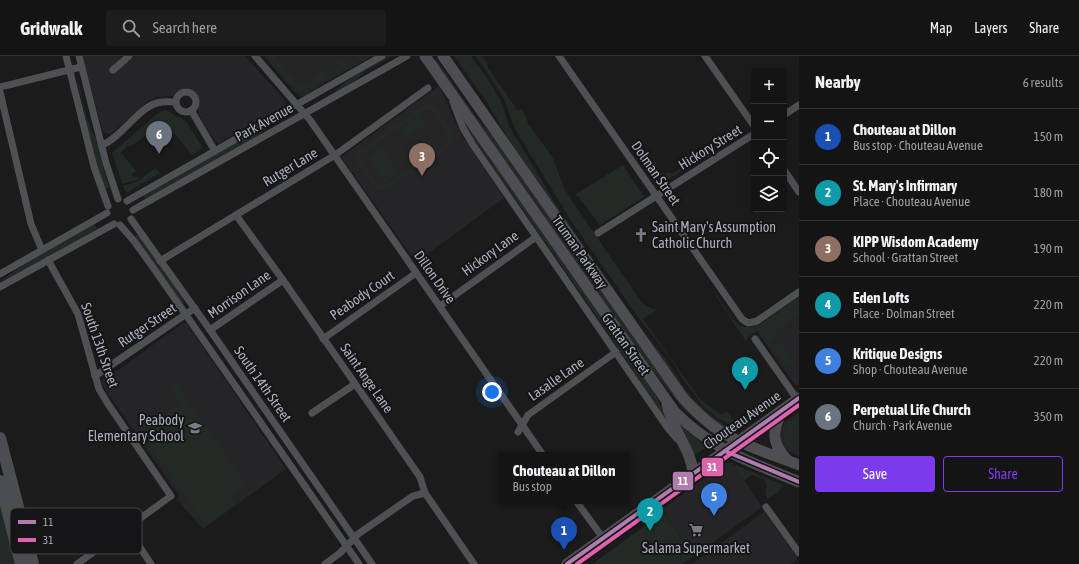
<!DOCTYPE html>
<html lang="en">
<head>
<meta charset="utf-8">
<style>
	:root { --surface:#141414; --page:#1d1d1d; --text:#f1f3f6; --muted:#9d9ea0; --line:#333334; --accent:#7c3aed }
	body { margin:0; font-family:"Asap Condensed",sans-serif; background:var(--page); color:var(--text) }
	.controls { position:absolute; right:12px; top:12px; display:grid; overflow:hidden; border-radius:4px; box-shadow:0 4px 16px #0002 }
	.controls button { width:36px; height:36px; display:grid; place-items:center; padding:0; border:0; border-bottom:1px solid var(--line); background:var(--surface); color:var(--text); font:20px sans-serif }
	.you { position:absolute; left:492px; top:336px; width:14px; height:14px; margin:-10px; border:3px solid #fff; border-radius:50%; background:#1a73e8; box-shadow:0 0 0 6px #1a73e833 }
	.badge { display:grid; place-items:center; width:26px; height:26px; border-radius:50%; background:var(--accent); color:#fff; font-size:13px; font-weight:700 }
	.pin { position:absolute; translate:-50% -33px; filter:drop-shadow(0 1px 2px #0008) }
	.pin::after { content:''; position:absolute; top:21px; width:14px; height:12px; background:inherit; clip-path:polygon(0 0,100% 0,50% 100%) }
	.popup { position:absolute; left:498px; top:396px; width:132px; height:52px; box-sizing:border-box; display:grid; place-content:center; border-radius:4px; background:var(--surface); filter:drop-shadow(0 1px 3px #0005); font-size:13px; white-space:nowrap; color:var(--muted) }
	.popup b { font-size:15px; color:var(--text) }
	.popup::after { content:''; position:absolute; left:50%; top:100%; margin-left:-8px; border:8px solid transparent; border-top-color:var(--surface) }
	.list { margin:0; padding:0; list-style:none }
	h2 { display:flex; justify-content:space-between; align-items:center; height:52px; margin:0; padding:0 16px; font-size:17px }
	h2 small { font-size:13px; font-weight:400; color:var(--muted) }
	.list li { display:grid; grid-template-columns:26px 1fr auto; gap:12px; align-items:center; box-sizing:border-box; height:56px; padding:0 16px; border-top:1px solid var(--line) }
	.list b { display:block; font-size:15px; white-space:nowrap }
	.list p { margin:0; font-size:13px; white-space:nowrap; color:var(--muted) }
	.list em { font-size:13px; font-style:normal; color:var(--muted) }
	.actions { display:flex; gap:8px; padding:12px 16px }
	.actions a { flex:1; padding:9px 0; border:1px solid var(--accent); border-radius:4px; text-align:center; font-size:14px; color:var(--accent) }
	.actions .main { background:var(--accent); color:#fff }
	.icon { flex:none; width:22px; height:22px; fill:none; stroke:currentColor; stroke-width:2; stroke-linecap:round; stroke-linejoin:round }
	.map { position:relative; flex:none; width:799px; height:508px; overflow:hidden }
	header { display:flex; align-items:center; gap:24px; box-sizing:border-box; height:56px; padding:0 20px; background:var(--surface); border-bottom:1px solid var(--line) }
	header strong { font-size:19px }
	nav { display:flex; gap:22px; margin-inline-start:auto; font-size:14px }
	.search { width:280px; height:36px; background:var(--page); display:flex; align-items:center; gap:10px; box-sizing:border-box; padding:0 14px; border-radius:4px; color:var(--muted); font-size:15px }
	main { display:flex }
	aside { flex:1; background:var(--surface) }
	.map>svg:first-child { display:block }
	.built { fill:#252527 }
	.green { fill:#232a25; fill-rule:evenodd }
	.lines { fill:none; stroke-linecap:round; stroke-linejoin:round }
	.street { stroke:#4f5054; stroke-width:7 }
	.secondary { stroke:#4e4e52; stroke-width:11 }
	.primary { stroke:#4c4d50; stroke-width:12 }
	.bus-1-casing { stroke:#151517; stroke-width:7 }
	.bus-2-casing { stroke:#151517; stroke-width:7 }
	.bus-1 { stroke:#b07bad; stroke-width:4 }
	.bus-2 { stroke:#de62ac; stroke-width:4 }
	.labels { text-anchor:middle; stroke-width:4; stroke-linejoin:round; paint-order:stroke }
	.street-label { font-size:14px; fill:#adb0bb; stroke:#151517 }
	.poi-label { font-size:14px; fill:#adb0bb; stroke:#151517; text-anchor:start }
	.key { fill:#151517; stroke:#434448; stroke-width:1 }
	.key-label { font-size:11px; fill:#adb0bb }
	.line-badge { stroke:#151517; stroke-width:1.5 }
	.badge-label { font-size:11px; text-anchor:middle; font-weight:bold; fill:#fff }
</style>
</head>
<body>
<header>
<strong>Gridwalk</strong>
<div class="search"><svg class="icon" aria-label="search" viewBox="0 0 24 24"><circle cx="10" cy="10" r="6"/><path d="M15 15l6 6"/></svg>Search here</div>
<nav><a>Map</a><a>Layers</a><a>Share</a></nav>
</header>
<main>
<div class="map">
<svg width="799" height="508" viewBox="0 0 799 508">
	<rect width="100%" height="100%" fill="#1b1b1b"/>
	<g class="built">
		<path d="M82,0H118L128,6L136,0H245L283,42L285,48L283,53L275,58L269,59L218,87L214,84L199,59L198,52L199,44L197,38L192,34L185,32L172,40L157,41L147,46L110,79L103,76Z"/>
		<path d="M264,0H372L319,30L305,40L302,41L297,39Z"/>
		<path d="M439,30L461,78L504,142L416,206L341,101Z"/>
		<path d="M799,241V329H796L793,326L755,272Z"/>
		<path d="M183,267L187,268L286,413L203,473L178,445L177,443L179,440L103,330L102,327L103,323L109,317L117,315Z"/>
		<path d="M799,356V400L786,394L780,388V374L785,366Z"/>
		<path d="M732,406L762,451L694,500L661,454L722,410L727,407Z"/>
		<path d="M764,456L797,501L795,505L791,508H692Z"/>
	</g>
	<g class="green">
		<path d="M268,0H274L301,32L306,28H308L313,24V22L322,13L327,18L340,11L338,6L339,4L343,5L347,11L300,37Z"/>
		<path d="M388,0H392L365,15L349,30L316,47L334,36L351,22Z"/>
		<path d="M454,0H471L485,19L501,45L509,70L519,87L537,116L556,149L590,199L644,276L667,305L682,329L692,342L713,361L727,370L726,373C709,362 696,349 683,334L509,84L488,48Z"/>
		<path d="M475,0H482L487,7V10L518,55L522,53L529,69L553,102L564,132L572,145L642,247L651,252L657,254L643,263L694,335L701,344L721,359L727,355L737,369L732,372L730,371L731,369L717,362L704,351L685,326L670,302L635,257L568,160L515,73L504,43L485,13Z"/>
		<path d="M436,3L476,61L499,88L713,375L712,377L685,355L637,295L434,5Z"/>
		<path d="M78,27L79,28L87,63L96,83L104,115L110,131L104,134L95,106Z"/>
		<path d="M429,48C437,51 440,59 445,66C448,71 454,77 453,83C453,94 397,125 386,132L381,134L375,132L357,106V98L361,93L423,50ZM428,52L433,55L449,80L448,87L419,107L405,116L385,129H378L360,104V99L424,54Z"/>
		<path d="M165,54L168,55L174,59L186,65L202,91L201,94L192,99L174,77L168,82L164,77L156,83L150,76L133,89L132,88L129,91L128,89L121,97L136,115L132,118L133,121L137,120L139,123L122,128L112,97L157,58Z"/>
		<path d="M285,59L281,63L268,71L251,86L147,145L143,140Z"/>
		<path d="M420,59L426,67L408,80L402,71Z"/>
		<path d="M466,67L653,334L669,368V369L609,278L475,85L465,68Z"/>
		<path d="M382,92L399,117L385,127L368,102Z"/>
		<path d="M696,98L700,103L661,128L656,121L662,116L664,119L668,116L672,118L696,102L694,99Z"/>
		<path d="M623,109L644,141L600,169L576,138Z"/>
		<path d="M155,112L160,117L128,136L125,135L123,130L138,125Z"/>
		<path d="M94,168L97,173L0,228V226L21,210Z"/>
		<path d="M139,178L183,242L184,252L134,181Z"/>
		<path d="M717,239C722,247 732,264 739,269C755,279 786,250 799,241V258L774,276L777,281L767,289L757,275L747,282L748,284L746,285L716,240Z"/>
		<path d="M780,286L795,307L788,312L774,291Z"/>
		<path d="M174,325L247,430L232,440L236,447L205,469L140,377L181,348L168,330Z"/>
		<path d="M799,360V396L787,390C777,374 787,368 799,360Z"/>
		<path d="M676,364L691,378L706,390V392L694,399Z"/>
		<path d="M736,409L783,429L777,437L767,443L765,437L767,430L764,423L752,419L744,424L734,410Z"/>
		<path d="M0,448L15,508H0Z"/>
		<path d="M663,457L694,500L682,508H592Z"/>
	</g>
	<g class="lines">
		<g class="street">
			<path d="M66,0L94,111L108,150"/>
			<path d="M79,0L106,107L118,143"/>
			<path d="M255,0L310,64L543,399"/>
			<path d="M559,0L742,263L748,267L757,265L799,236"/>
			<path d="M705,0L754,70"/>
			<path d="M113,14L129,0"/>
			<path d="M0,31L81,11"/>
			<path d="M0,36L31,168L42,194"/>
			<circle cx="186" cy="46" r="10"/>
			<path d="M453,46L463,72L473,89L667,371L677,383"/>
			<path d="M191,54L215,95"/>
			<path d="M784,59L799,49"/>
			<path d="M102,89C122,81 138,52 157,47C164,45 170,46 176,46"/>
			<path d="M784,114L799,136"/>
			<path d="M127,145L382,0"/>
			<path d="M133,154L407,0"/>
			<path d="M236,159L283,224L420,421L425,437L474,508"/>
			<path d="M131,163L210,274L372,508"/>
			<path d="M120,169L134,185L152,210L359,508"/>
			<path d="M598,177L754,78"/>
			<path d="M48,204L78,258L99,333L108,348L171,440L77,508"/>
			<path d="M160,205L335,99L428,32"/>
			<path d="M0,218L107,157"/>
			<path d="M0,231L114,168"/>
			<path d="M440,250L536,181"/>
			<path d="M210,274L283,224"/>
			<path d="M323,283L416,217"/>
			<path d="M755,283L797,343"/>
			<path d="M95,320L195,252"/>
			<path d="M312,357L355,328"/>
			<path d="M518,376L528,359L616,296"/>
			<path d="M576,445L603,482"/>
			<path d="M766,451L799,497"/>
			<path d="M127,472L151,508"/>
			<path d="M325,508L340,497L358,478L413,440L425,437"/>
		</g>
		<g class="secondary">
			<path d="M425,0L674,355C712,394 751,406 799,426"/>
			<path d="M443,0L683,342C696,356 709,369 725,378C748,392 775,399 799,409"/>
			<path d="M667,348C671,373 691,392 693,417"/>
			<path d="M782,355C772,376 771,386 787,404"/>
			<path d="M567,508L799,342"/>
		</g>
		<g class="primary">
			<path d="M0,382L33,508"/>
			<path d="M0,425L21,508"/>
		</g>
		<defs>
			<g id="bus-1">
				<path d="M725,395L799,426"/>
				<path d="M567,508L799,342"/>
			</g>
			<path id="bus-2" d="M577,508L799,349"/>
		</defs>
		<use href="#bus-1" class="bus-1-casing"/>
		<use href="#bus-2" class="bus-2-casing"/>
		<use href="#bus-1" class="bus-1"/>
		<use href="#bus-2" class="bus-2"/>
	</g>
	<defs>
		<symbol id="church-bare" viewBox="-9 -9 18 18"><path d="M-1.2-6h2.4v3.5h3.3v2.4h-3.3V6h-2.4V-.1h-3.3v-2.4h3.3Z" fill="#7a7c83" stroke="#151517" stroke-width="2.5" paint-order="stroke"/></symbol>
		<symbol id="school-bare" viewBox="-9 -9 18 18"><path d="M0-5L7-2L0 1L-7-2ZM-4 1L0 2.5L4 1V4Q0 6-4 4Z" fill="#7a7c83" stroke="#151517" stroke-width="2.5" paint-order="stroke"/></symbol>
		<symbol id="supermarket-bare" viewBox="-9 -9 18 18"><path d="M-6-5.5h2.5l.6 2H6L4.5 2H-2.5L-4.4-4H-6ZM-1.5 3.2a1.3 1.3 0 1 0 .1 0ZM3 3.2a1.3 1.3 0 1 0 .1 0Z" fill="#7a7c83" stroke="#151517" stroke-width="2.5" paint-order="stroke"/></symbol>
	</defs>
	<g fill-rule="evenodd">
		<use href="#church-bare" x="631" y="169" width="20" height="20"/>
		<use href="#school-bare" x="185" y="362" width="20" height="20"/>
		<use href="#supermarket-bare" x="686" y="464" width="20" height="20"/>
	</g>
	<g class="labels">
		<g class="street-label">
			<text transform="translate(264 66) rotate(-29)" y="5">Park Avenue</text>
			<text transform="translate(710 91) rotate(-32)" y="5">Hickory Street</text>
			<text transform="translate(290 111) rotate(-31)" y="5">Rutger Lane</text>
			<text transform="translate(656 117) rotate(55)" y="5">Dolman Street</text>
			<text transform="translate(580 196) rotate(55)" y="5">Truman Parkway</text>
			<text transform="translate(490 197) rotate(-36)" y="5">Hickory Lane</text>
			<text transform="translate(435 221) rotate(55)" y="5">Dillon Drive</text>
			<text transform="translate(239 238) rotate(-35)" y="5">Morrison Lane</text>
			<text transform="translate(362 239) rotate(-35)" y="5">Peabody Court</text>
			<text transform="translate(147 269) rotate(-34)" y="5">Rutger Street</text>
			<text transform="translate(626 288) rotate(55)" y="5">Grattan Street</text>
			<text transform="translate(100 289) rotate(71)" y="5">South 13th Street</text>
			<text transform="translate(367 322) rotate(55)" y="5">Saint Ange Lane</text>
			<text transform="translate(556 323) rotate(-35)" y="5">Lasalle Lane</text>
			<text transform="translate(263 328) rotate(55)" y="5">South 14th Street</text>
			<text transform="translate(742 364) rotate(-35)" y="5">Chouteau Avenue</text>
		</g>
		<g class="poi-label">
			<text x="652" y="176">Saint Mary's Assumption<tspan x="652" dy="16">Catholic Church</tspan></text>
			<text x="184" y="369" text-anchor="end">Peabody<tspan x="184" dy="16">Elementary School</tspan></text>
			<text x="696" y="497" text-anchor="middle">Salama Supermarket</text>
		</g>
	</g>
	<rect x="10" y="452" width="132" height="46" rx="6" class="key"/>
	<rect x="18" y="464" width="18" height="4" fill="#b07bad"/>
	<rect x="18" y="482" width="18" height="4" fill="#de62ac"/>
	<g class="key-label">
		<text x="43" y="470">11</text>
		<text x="43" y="488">31</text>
	</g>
	<g class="line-badge">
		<rect x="701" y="401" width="23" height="20" rx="4" fill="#de62ac"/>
		<rect x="672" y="415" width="22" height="20" rx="4" fill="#b07bad"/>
	</g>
	<g class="badge-label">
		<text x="712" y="415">31</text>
		<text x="683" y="429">11</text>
	</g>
</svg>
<div class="controls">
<button>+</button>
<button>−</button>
<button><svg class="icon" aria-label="locate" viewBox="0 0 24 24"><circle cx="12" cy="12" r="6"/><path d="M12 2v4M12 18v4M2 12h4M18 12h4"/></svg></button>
<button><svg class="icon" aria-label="layers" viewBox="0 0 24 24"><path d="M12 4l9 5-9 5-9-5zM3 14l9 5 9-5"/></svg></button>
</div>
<div class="you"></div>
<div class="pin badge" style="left:564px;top:494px;background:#1a4fb4">1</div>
<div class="popup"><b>Chouteau at Dillon</b>Bus stop</div>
<div class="pin badge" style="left:650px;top:475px;background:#0f9aa8">2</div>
<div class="pin badge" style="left:422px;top:120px;background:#8d6e63">3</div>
<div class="pin badge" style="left:745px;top:334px;background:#0f9aa8">4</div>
<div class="pin badge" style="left:714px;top:460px;background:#3f7fe0">5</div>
<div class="pin badge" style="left:159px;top:98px;background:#6b7280">6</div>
</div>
<aside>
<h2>Nearby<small>6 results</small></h2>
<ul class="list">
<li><span class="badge" style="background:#1a4fb4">1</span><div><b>Chouteau at Dillon</b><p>Bus stop · Chouteau Avenue</p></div><em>150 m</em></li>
<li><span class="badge" style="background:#0f9aa8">2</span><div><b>St. Mary's Infirmary</b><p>Place · Chouteau Avenue</p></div><em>180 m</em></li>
<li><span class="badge" style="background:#8d6e63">3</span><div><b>KIPP Wisdom Academy</b><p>School · Grattan Street</p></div><em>190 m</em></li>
<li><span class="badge" style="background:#0f9aa8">4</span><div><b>Eden Lofts</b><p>Place · Dolman Street</p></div><em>220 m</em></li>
<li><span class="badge" style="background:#3f7fe0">5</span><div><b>Kritique Designs</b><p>Shop · Chouteau Avenue</p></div><em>220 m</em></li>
<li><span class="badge" style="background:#6b7280">6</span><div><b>Perpetual Life Church</b><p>Church · Park Avenue</p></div><em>350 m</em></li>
</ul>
<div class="actions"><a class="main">Save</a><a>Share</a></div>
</aside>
</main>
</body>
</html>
